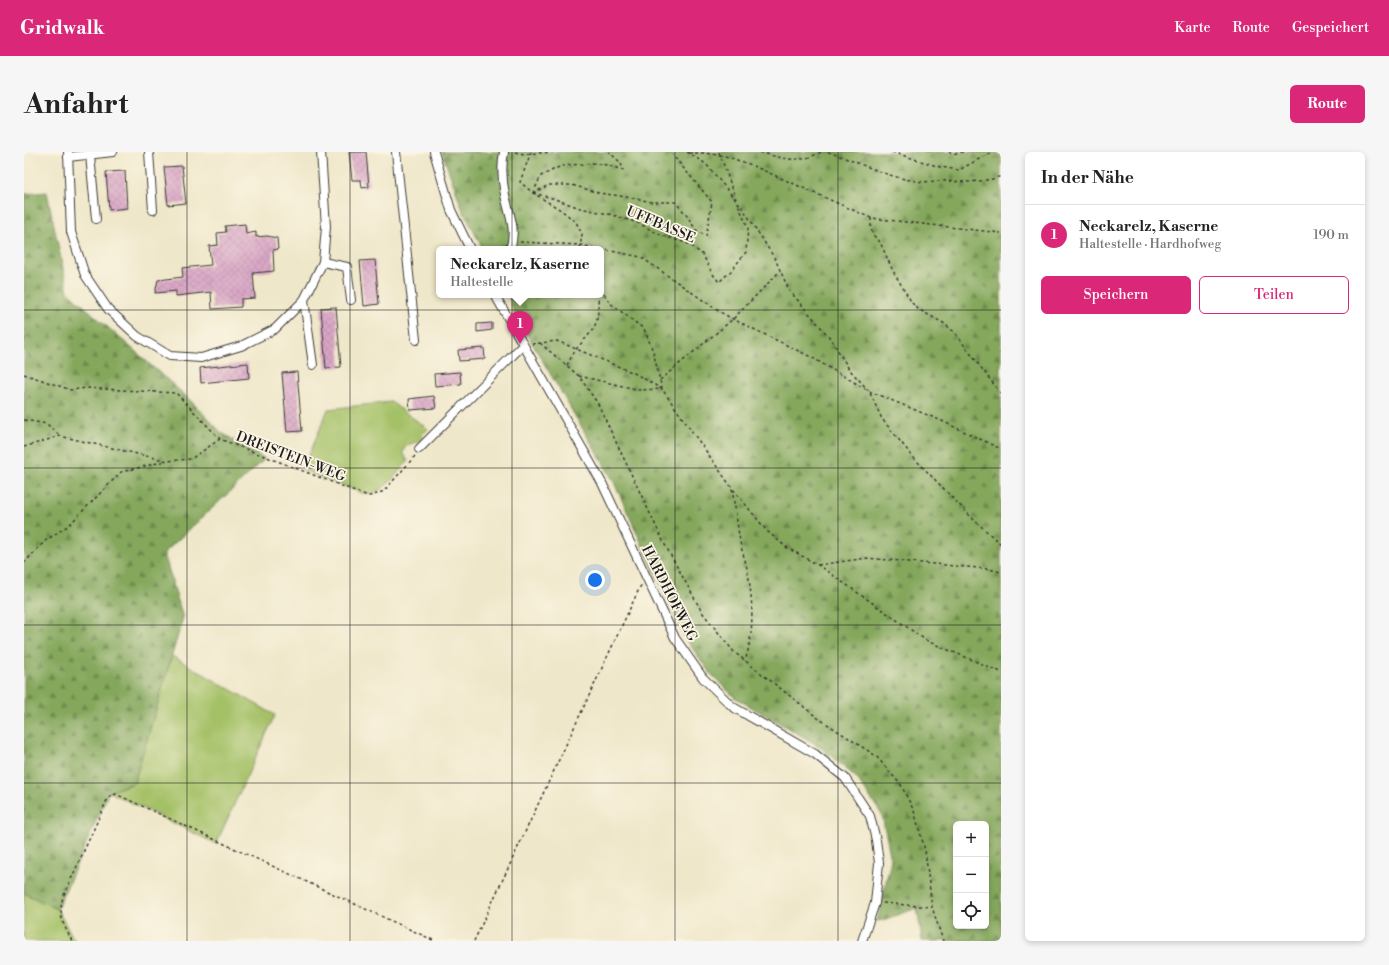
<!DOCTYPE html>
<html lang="de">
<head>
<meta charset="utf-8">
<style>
	:root { --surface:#fff; --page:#f6f6f6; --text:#222; --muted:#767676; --line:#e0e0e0; --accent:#db2777 }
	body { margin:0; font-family:"Libre Bodoni",serif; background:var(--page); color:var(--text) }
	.controls { position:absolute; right:12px; bottom:12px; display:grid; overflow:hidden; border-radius:6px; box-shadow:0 2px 6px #0003 }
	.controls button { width:36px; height:36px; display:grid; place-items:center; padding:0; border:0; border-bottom:1px solid var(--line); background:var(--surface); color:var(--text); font:20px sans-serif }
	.you { position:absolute; left:571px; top:428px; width:14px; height:14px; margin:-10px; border:3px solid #fff; border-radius:50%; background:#1a73e8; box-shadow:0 0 0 6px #1a73e833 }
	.badge { display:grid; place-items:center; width:26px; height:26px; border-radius:50%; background:var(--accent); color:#fff; font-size:13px; font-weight:700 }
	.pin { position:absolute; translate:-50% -33px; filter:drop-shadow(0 1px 2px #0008) }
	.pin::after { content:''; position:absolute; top:21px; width:14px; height:12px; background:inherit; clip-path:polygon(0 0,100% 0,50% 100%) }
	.popup { position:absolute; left:412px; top:94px; width:168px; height:52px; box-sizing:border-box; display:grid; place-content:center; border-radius:6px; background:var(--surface); filter:drop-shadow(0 1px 3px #0005); font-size:13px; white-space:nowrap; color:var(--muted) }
	.popup b { font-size:15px; color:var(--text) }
	.popup::after { content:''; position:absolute; left:50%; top:100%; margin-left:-8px; border:8px solid transparent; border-top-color:var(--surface) }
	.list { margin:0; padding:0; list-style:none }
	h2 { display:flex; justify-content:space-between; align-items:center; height:52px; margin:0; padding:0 16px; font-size:17px }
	h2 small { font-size:13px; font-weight:400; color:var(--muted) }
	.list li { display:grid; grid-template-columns:26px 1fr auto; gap:12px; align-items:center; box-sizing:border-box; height:60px; padding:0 16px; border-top:1px solid var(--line) }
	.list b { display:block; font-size:15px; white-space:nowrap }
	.list p { margin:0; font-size:13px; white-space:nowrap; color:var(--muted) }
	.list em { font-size:13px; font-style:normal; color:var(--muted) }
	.actions { display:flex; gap:8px; padding:12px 16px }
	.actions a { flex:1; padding:9px 0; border:1px solid var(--accent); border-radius:6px; text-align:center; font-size:14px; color:var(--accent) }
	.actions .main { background:var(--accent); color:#fff }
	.icon { flex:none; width:22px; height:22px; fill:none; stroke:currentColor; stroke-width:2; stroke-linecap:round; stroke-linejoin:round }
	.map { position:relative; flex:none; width:977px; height:789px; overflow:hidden; border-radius:6px }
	header { display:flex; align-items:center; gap:24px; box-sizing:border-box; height:56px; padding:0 20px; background:var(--accent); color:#fff }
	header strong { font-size:19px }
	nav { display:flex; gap:22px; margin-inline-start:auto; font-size:14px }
	.intro { display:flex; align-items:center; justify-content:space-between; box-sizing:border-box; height:96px; padding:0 24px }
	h1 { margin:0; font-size:28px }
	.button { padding:10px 18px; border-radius:6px; background:var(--accent); color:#fff; font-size:14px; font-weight:700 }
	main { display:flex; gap:24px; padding:0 24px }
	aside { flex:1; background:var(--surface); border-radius:6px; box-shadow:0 2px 6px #0003 }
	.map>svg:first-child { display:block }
	.grass { fill:#a5c167; stroke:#606e42 }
	.forest { fill:url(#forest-firs); stroke:#50623c; fill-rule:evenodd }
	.building { fill:url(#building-cross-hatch) }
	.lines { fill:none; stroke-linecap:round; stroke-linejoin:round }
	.minor-casing { stroke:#3c3a36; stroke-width:10 }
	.path { stroke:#3c3a36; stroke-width:1.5; stroke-dasharray:3 3; stroke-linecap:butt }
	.minor { stroke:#fff; stroke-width:8 }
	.grid { fill:none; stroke:#1c1c1c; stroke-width:1; stroke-opacity:0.55 }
	.labels { text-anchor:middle; stroke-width:3.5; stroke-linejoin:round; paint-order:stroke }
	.street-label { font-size:14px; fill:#1c1c1c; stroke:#fcf5e5 }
</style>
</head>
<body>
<header>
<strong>Gridwalk</strong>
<nav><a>Karte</a><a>Route</a><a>Gespeichert</a></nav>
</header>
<div class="intro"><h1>Anfahrt</h1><a class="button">Route</a></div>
<main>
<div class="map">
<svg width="977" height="789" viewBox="0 0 977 789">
	<defs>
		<pattern id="forest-firs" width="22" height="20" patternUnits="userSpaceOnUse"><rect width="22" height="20" fill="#84a75c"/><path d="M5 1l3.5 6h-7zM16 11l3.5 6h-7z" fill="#6b874b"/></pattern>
		<pattern id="building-cross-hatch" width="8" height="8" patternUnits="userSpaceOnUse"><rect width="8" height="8" fill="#d9a6c6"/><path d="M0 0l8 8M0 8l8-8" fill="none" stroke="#ba8eaa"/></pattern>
	</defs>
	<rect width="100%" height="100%" fill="#fcf5e5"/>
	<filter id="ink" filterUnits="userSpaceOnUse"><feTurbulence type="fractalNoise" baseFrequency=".025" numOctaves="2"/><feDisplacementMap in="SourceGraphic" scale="8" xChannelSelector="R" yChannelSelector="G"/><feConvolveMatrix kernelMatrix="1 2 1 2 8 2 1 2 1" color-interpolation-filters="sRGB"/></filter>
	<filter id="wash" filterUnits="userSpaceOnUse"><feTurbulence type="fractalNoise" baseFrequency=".012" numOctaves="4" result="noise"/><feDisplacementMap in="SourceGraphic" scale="16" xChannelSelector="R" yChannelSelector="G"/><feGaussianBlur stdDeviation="0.9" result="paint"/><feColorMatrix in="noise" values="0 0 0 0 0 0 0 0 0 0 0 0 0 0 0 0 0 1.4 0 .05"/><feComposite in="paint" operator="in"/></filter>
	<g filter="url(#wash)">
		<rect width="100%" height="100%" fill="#efe7c9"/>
		<g class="grass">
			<path d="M367,250L404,277L398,283L399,285L395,290L388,291L381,295L379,301L384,309C371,323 358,345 338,341L279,318L304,257Z"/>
			<path d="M148,504L251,563L192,692L85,640L110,631Z"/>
			<path d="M0,741L33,757L51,789H0Z"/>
		</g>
		<g class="forest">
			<path d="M418,0H977V789H898L893,756L859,768L853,769L867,708L858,663L833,626L795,594L710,545L686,521L659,483L589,328L489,159L485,143H577V97H459L439,59ZM932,672H962V774H932Z"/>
			<path d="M23,40L44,140L163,245L198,281L241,307L140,401L159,466L110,631L85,640L33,757L0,741V42Z"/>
		</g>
		<g id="blocks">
			<g class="building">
				<path d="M325,0H342L345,35L338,36L337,28H328Z"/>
				<path d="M158,14L162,51L144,53L140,15Z"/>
				<path d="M101,19L103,56L85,58L82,20Z"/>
				<path d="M221,72L222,82L232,80V85L243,84L253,86L254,97L249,98L250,119L229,121L231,146L217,147V155L188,157L187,140L152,144V139L131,141L134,128L159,125L158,116L187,113L185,94L194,93L193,81L202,80L201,74Z"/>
				<path d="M351,108L355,152L340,154L336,109Z"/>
				<path d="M312,155L317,215L302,216L297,156Z"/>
				<path d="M468,171V178L453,180V172Z"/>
				<path d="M460,196L461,207L435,209L434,198Z"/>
				<path d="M224,211L225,226L177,231L176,216Z"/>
				<path d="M273,220L278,279L263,280L258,221Z"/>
				<path d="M436,220L437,232L411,234L410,222Z"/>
				<path d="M410,244L412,256L386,258L385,247Z"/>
			</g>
		</g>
	</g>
	<g filter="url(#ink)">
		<use href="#blocks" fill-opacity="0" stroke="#3c3a36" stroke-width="1"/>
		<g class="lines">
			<defs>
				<g id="minor">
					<path d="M44,0L47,80L61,123L84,157L113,184L146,204L177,206L217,194L251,177L280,148L299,110L302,75L297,0"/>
					<path d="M125,0L129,58"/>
					<path d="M372,0L392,188"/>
					<path d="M410,0L427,58L446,97"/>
					<path d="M480,0C477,15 478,28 481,43C485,62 493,78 486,97"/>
					<path d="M66,3L72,67"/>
					<path d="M44,5L89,0"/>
					<path d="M299,110L323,115L327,148"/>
					<path d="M471,143L578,331L651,486L679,526L709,555L791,602L821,626L846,664L852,688L855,711L851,751L838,789"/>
					<path d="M280,148L289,213"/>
					<path d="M395,297L499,193"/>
				</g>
			</defs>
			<use href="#minor" class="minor-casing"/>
			<g class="path">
				<path d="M491,0L500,2L531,0"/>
				<path d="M507,0L496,30L509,41L537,58L552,70L558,82L556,97"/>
				<path d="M663,0L682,12L720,58L751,107L765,138L807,187L825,217L845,239L858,267L889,305L950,368L977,392"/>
				<path d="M695,0L712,47"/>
				<path d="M736,0C759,7 775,12 797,0"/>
				<path d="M804,0C833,9 861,25 892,29C902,31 912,28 922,29C940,30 960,31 977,24"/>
				<path d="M868,0L916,15L935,18L968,0"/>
				<path d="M925,0L928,2L940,0"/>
				<path d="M665,1H680L701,4L725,12L847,66L977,81"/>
				<path d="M509,41L528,46L556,56L589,63L614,71L637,83L665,92L679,103L688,121L695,130L707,119L722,100L724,76L714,52"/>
				<path d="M509,41L525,33H548L575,41L603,45L628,50H651L661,61L672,78L682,84L688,50L646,0"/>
				<path d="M509,41L517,24L537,14L569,11L583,13L599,18L597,11L585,0"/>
				<path d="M847,66V76L849,83L856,90L869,119L888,151L894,157L921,172L931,181L977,242"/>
				<path d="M496,90L556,93L576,97"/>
				<path d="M577,97L617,105L696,160L709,167L787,205L845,239L918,269L977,297"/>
				<path d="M516,191L555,224L574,252L640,391L678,460L710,500L794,566L852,604L877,633L890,659L901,698L908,755L919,789"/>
				<path d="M508,192L533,189L610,221L638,237L708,336L743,379L762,395L794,413L903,489L977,520"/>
				<path d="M543,213C546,208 549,201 553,196C564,183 573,178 574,159C574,153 575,148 573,143"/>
				<path d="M0,222L47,238L62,236L152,241L196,287"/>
				<path d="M555,224L616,238L638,237L629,199L620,177L586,151L577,137"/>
				<path d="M636,228L709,167L756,119"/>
				<path d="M0,268L23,272L36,284"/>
				<path d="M0,295L36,284L144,309L167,307L196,287L344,344L350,343L360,339L391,304"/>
				<path d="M708,337C711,354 713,372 716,389C717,397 720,404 722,412C729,443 731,479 721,509"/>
				<path d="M0,411L21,389L45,373L97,320L142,309"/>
				<path d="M794,413L843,406L965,417L977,420"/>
				<path d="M859,751L908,755"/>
				<path d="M48,789C39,771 34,766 39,745L83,648L86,644L92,642L411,789"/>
				<path d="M450,789L616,435L618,433"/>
			</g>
			<use href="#minor" class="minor"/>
		</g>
	</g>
	<path class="grid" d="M163,0V789M326,0V789M488,0V789M651,0V789M814,0V789M0,158H977M0,316H977M0,473H977M0,631H977"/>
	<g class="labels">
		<g class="street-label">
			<text transform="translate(637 72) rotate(23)" y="5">UFFBASSE</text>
			<text transform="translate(267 304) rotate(21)" y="5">DREISTEIN-WEG</text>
			<text transform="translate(646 441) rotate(63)" y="5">HARDHOFWEG</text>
		</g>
	</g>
</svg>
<div class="controls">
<button>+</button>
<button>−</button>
<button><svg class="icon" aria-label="locate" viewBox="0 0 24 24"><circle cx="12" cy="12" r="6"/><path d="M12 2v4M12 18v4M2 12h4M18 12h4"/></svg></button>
</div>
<div class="you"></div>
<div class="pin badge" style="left:496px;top:192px">1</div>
<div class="popup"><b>Neckarelz, Kaserne</b>Haltestelle</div>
</div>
<aside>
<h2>In der Nähe<small></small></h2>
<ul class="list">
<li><span class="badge">1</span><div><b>Neckarelz, Kaserne</b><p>Haltestelle · Hardhofweg</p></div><em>190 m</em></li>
</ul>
<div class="actions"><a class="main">Speichern</a><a>Teilen</a></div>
</aside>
</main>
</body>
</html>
